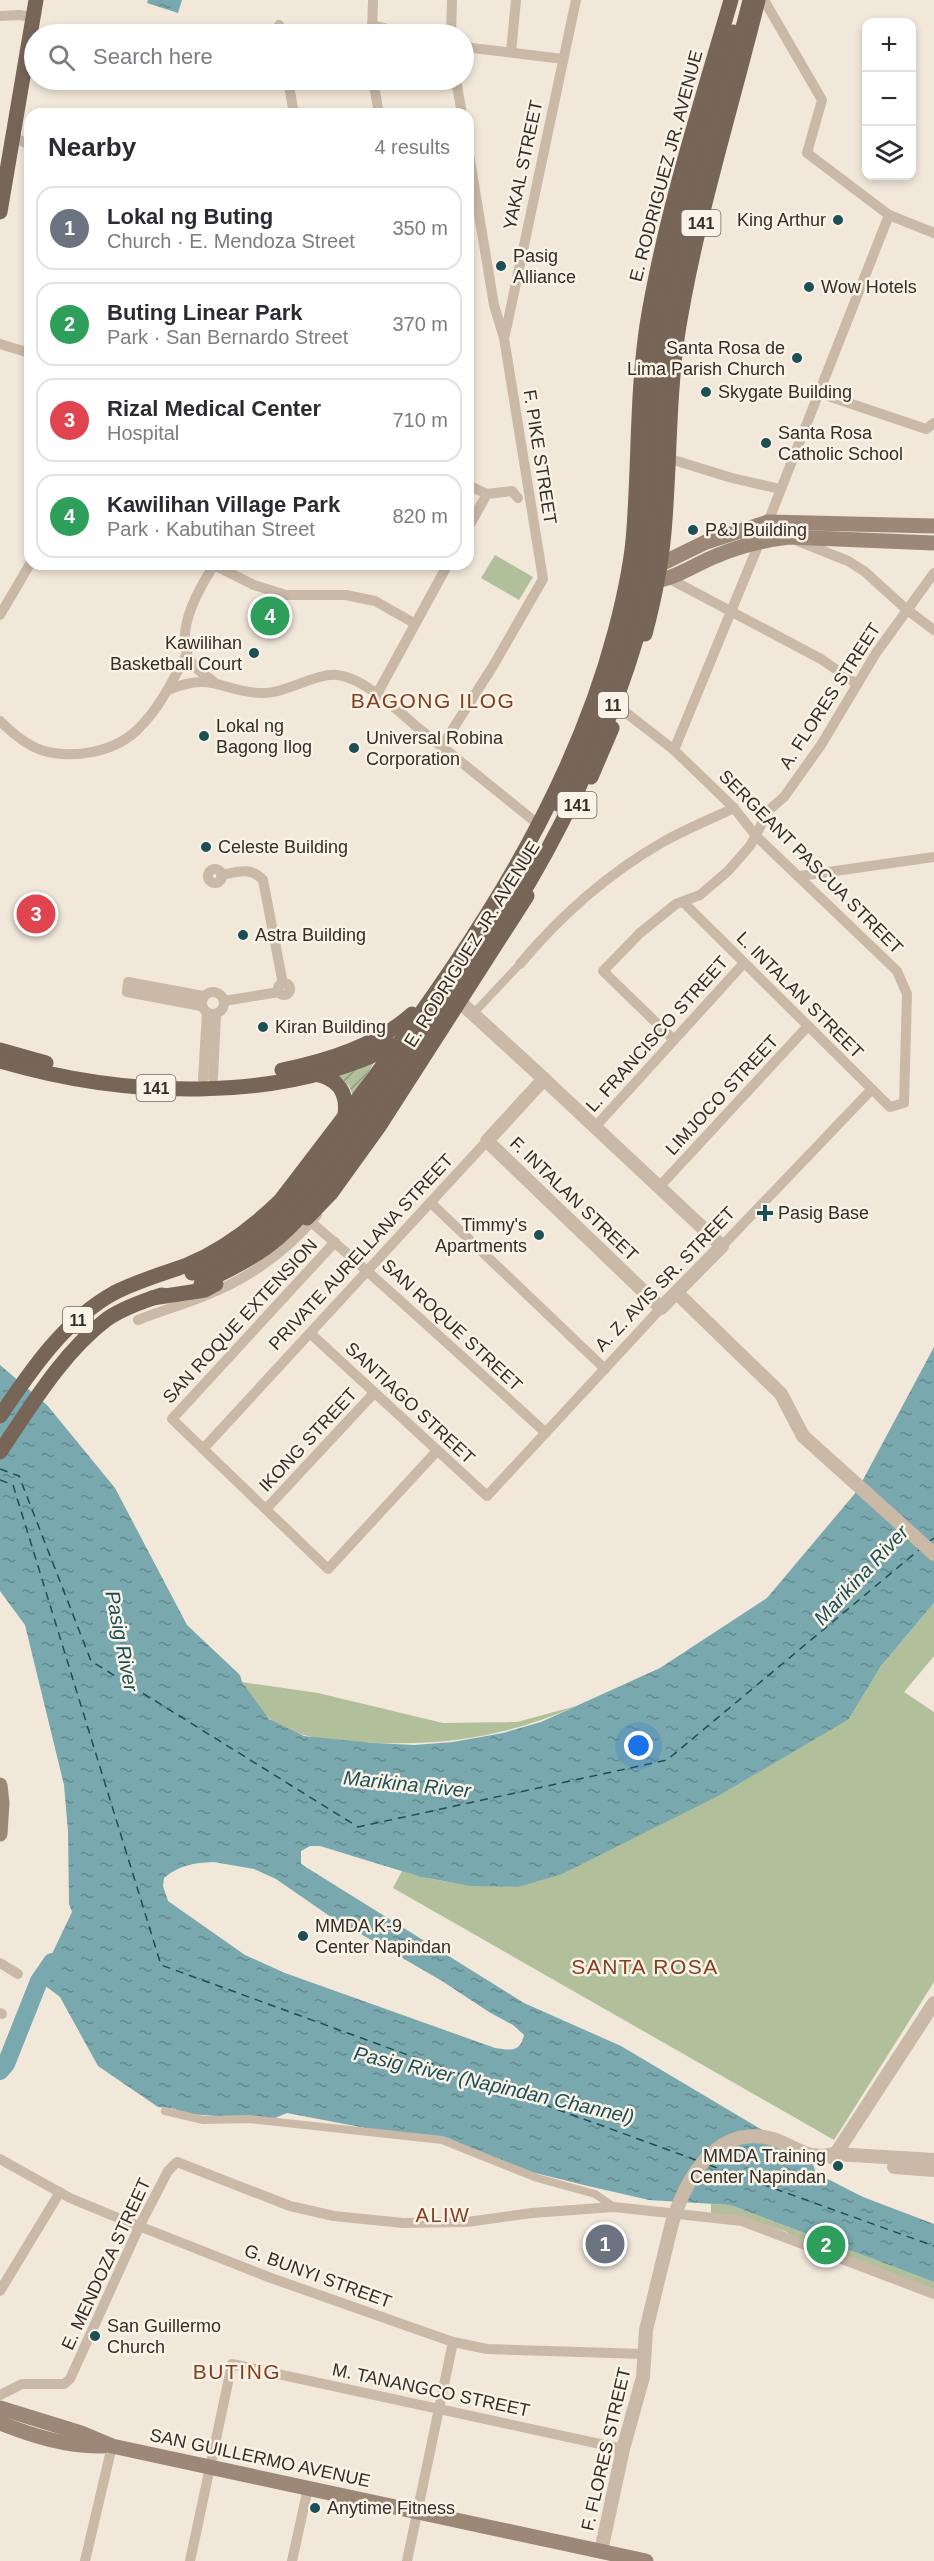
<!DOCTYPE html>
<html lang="en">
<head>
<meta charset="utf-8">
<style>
	:root { --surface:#fff; --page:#f2f2f3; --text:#2b2b33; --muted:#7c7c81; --line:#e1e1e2; --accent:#b45309 }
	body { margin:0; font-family:Arial,sans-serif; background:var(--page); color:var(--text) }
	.controls { position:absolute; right:18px; top:18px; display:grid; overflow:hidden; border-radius:12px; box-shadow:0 3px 9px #0003 }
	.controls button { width:54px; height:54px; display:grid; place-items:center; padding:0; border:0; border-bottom:2px solid var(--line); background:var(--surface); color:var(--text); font:30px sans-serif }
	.you { position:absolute; left:639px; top:1746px; width:21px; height:21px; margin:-15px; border:4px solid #fff; border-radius:50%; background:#1a73e8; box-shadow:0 0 0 9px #1a73e833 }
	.badge { display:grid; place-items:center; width:39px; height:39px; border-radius:50%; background:var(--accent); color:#fff; font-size:20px; font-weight:700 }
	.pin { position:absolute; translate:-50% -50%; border:3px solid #fff; box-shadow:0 2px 6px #0006 }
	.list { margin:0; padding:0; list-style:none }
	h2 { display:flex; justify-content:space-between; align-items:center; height:78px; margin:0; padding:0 24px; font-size:26px }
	h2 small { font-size:20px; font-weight:400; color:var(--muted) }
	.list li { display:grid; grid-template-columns:39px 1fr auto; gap:18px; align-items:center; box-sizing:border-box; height:84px; margin:0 12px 12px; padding:0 12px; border:2px solid var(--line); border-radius:18px }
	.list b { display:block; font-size:22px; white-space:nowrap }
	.list p { margin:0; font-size:20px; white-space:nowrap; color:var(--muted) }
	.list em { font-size:20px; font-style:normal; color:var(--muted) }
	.icon { flex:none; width:33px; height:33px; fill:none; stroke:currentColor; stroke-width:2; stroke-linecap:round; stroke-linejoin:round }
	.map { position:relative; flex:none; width:934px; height:2561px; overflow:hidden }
	.search { position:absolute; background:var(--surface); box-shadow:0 3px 9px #0003; left:24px; top:24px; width:450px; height:66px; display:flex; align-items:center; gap:15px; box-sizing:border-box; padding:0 21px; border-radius:33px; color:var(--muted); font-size:22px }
	.panel { position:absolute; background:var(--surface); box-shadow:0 3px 9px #0003; left:24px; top:108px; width:450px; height:462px; border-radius:18px }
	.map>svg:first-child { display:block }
	.green { fill:#b1c09a }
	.garden { fill:url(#garden-furrows) }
	.water { fill:url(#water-ripples); fill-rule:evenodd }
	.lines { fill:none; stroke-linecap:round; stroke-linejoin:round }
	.river { stroke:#79a8ae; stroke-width:18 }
	.ferry { stroke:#1d4f57; stroke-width:1.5; stroke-dasharray:8 6; stroke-linecap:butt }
	.pedestrian { stroke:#c9b9a6; stroke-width:8 }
	.minor { stroke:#c9b9a6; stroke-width:10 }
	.tertiary { stroke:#c9b9a6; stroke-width:14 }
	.secondary { stroke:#9d8877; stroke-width:15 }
	.primary { stroke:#776558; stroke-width:15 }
	.tertiary-bridge { stroke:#c9b9a6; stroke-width:14 }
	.primary-bridge { stroke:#776558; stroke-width:15 }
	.poi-dot { fill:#1d4f57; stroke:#f9f2e6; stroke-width:2 }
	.labels { text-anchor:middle; stroke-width:5; stroke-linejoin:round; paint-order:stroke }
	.shield { fill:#f9f2e6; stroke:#706860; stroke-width:1.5 }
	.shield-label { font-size:16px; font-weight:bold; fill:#352d27 }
	.street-label { font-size:18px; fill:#352d27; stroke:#f9f2e6 }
	.poi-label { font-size:18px; fill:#352d27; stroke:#f9f2e6; text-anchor:start }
	.water-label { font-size:20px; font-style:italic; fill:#1d4f57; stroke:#f9f2e6 }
	.neighbourhood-label { font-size:20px; letter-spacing:1.5px; fill:#844020; stroke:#f9f2e6 }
	.quarter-label { font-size:21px; letter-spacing:1.5px; fill:#844020; stroke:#f9f2e6 }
</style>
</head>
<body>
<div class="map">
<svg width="934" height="2561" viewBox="0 0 934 2561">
	<defs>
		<pattern id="garden-furrows" width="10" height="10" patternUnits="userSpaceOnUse" patternTransform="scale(1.5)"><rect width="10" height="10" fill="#b1c09a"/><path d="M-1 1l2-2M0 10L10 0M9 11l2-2" fill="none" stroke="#919c7e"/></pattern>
		<pattern id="water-ripples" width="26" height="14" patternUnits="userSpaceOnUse" patternTransform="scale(1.5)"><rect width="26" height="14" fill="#79a8ae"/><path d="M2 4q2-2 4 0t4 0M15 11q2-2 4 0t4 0" fill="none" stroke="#64898e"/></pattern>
	</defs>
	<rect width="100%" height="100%" fill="#f1e8da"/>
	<g class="green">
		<path d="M495,555L533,577L519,600L481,578Z"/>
		<path d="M266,605L280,610L274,627L259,621Z"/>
		<path d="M934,1603V1656L904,1692L934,1712V1982L834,2140L393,1888L402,1871C440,1884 478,1886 517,1887L849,1719L881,1666Z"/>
		<path d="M241,1682L318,1693L443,1723L517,1722L576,1706C500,1740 430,1748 347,1741C322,1739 289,1736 269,1718C258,1709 250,1693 241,1682Z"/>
		<path d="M711,2204L730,2205L934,2282V2291L788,2234L787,2232L743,2218L711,2216Z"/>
	</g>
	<path class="garden" d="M378,1057L353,1095L349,1086L337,1074Z"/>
	<g class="water">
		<path d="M148,0H182L178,13L147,3Z"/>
		<path d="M934,1347V1603L881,1666L849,1719L718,1796L562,1874L518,1887L471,1886L421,1877L320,1846H310L301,1851V1864L524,2003L621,2046L811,2159L816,2173L863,2197L934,2224V2282L730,2205L649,2200L588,2186L511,2167L448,2138L376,2130L287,2113L270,2120L176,2113V2109L158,2107L98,2066L60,1997L39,1981L72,1912L69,1904L68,1831L64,1785L25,1625L0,1591V1365L47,1405L115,1488L187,1625L240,1675L242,1682L269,1719L304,1736L374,1743L414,1745L453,1742L503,1733L541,1722L660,1668L767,1598L857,1491ZM214,1862L254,1869L276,1879L328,1915L442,1981L489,2012L513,2025L524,2035C520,2053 510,2050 495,2048L285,1973L245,1955L168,1901L163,1886L164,1878C180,1865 193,1863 214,1862Z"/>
	</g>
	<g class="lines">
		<path class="river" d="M0,2071L6,2064L39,1981L52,1962"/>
		<g class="ferry">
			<path d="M0,1469L19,1476L91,1661L358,1827L667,1760L920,1549"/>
			<path d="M0,1480L13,1485L161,1965L696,2160"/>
			<path d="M928,1542L934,1538"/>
			<path d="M709,2165L934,2246"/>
		</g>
		<g class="pedestrian">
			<path d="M473,1014L520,964"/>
			<path d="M165,2111L203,2120L249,2119L442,2140L537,2178L595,2194L614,2207"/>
		</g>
		<g class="minor">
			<path d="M764,0L822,100L807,153L889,215L934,233"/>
			<path d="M0,16L19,15L33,17"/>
			<path d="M279,25L281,34"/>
			<path d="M372,25L409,34"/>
			<path d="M372,34L373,0"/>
			<path d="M451,34L452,0"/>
			<path d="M464,47L563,59"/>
			<path d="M511,52L516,0"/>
			<path d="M288,80L294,114"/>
			<path d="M373,80L379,114"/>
			<path d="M456,80L462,114"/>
			<path d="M13,137L30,145"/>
			<path d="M505,335L576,0"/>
			<path d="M0,344L30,353"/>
			<path d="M819,393L926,429L934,423"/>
			<path d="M667,458L732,478L780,489"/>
			<path d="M468,485L487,494L512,491L518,498"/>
			<path d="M768,522L889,215"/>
			<path d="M468,528L487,494"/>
			<path d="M798,541L848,561L864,571L906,609L934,630"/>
			<path d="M212,564L254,585L286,595H346L375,601L414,623"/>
			<path d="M668,578L821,659L857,684"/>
			<path d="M0,615L30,564"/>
			<path d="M214,682C205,675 192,667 188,656C176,628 200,586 215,564"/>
			<path d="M168,690C214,671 221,692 262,693C288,693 315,673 337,675C364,678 397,710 417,727C458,759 498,792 539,825"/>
			<path d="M377,694L448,564"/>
			<path d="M620,708L674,750L734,808L756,836L897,971L907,994L904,1103L890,1107L683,902"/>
			<path d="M0,721C11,732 27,745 41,750C73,760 117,752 140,727C161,706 173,679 187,654"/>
			<path d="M442,746L493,666L543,579L504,338L494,305L468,148"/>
			<path d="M674,750L760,541"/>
			<circle cx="215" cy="876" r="7"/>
			<path d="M221,875C237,872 251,866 263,880L283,984"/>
			<path d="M800,876L934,857"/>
			<path d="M520,964C561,915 607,874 663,842C686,829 711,819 734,808"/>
			<circle cx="284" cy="989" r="6"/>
			<circle cx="213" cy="1003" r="11"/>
			<path d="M224,1001L279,992"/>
			<path d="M201,1006L127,992L128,982L203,996"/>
			<path d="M674,1040L603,971L640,933L676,904L700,895L728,871L750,846L769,810L784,797L821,745L876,653L934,573"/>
			<path d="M213,1078L216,1014"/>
			<path d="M203,1079L207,1013"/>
			<path d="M595,1127L744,963"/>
			<path d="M660,1186L808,1026"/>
			<path d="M431,1203L605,1369"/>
			<path d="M311,1222C391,1291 468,1362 546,1433"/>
			<path d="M335,1242L172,1419L328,1569L436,1452"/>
			<path d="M722,1246L872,1089"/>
			<path d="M138,1320C160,1311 182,1305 204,1296C248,1279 287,1251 317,1215"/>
			<path d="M311,1334L487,1496L661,1308"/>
			<path d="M203,1449L487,1141"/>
			<path d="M266,1509L374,1393"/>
			<path d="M0,1963L18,1974"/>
			<path d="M0,2013L2,2014"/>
			<path d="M0,2159L70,2198L111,2215L271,2278L453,2342L487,2349L643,2354"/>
			<path d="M0,2291L60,2192"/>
			<path d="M0,2395L22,2384H64L70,2379L140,2225L168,2171L177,2162L290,2206L334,2216L403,2223L467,2222L532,2213L614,2207L742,2221L934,2294"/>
			<path d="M85,2561L112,2446"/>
			<path d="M190,2561L232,2364L623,2449"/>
			<path d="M292,2561L308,2488"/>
			<path d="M407,2561L453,2342"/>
		</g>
		<g class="tertiary">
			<path d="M452,994L460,1002L544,1079L546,1081L722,1246L661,1308L487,1141L544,1079"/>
			<path d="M677,1293L781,1394L803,1436L934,1554"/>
			<path d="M811,2155L823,2156L835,2154L934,2160"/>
			<path d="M833,2158L934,2003"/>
			<path d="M894,2167L934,2170"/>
			<path d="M601,2551L623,2449L643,2377L646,2330L672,2223"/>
		</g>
		<g class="secondary">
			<path d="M648,564H661L706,542L768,522L934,526"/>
			<path d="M646,581C670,583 693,565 716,556C739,546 764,540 789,537L934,543"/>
			<path d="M0,1785L2,1803L0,1834"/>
			<path d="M0,2408L81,2433L112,2446L646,2561"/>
			<path d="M0,2423C33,2436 68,2447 103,2446"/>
		</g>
		<g class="primary">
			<path d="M0,212L36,0"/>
			<path d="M645,634C654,600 661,567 664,532C670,465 668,399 678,332C696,220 731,110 758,0"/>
			<path d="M591,777L612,728"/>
			<path d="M0,1050L46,1063"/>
			<path d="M0,1061C122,1097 278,1105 395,1045"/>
			<path d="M282,1070C327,1061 377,1046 412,1014"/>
			<path d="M315,1074C338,1078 348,1092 345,1116"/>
			<path d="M307,1218L331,1193L380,1125L527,896"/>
			<path d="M152,1298L205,1290L216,1284"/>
			<path d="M0,1416C31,1370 65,1320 114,1293C137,1281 163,1274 187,1265C223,1250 252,1228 280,1201C413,1027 558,847 615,632C624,598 632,563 634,528C639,460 637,392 647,325C665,215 700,107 731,0"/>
			<path d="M0,1452C31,1406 62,1353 107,1319C123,1308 143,1301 162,1295"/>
		</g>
		<path class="tertiary-bridge" d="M672,2223C686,2179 716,2123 773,2139C786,2143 798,2152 811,2155"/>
		<g class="primary-bridge">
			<path d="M558,804C588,742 625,655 637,588C648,526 644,464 649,402C650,378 653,354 657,330C670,228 704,130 733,32"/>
			<path d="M192,1273C244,1256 278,1221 314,1181L445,988"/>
			<path d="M201,1284C222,1273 245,1263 264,1249C321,1209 371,1118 410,1060C437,1020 464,980 491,939C504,919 519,900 531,879C572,809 613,718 636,640C665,540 653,433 668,331C685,218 723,110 750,0"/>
		</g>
	</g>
	<g class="poi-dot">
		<circle cx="838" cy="220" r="6"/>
		<circle cx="501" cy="266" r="6"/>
		<circle cx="809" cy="287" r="6"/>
		<circle cx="797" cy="358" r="6"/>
		<circle cx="706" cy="392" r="6"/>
		<circle cx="766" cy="443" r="6"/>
		<circle cx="693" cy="530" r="6"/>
		<circle cx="254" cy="653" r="6"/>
		<circle cx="204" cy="736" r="6"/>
		<circle cx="354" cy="748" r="6"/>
		<circle cx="206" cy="847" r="6"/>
		<circle cx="243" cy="935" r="6"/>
		<circle cx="263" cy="1027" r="6"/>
		<path d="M762 1204h6v6h6v6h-6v6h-6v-6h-6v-6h6z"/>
		<circle cx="539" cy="1235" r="6"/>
		<circle cx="303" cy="1936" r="6"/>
		<circle cx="838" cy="2166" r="6"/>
		<circle cx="95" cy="2336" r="6"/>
		<circle cx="315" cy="2508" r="6"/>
	</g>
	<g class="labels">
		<g class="shield">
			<rect x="681.5" y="210" width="39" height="26" rx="4.5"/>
			<rect x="598" y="692" width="30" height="26" rx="4.5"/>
			<rect x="557.5" y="792" width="39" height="26" rx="4.5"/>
			<rect x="136.5" y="1075" width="39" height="26" rx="4.5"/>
			<rect x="63" y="1307" width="30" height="26" rx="4.5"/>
		</g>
		<g class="shield-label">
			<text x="701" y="229">141</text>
			<text x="613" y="711">11</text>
			<text x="577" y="811">141</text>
			<text x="156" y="1094">141</text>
			<text x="78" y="1326">11</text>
		</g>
		<g class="street-label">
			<text transform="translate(523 165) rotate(-78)" y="6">YAKAL STREET</text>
			<text transform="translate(666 166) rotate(-75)" y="6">E. RODRIGUEZ JR. AVENUE</text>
			<text transform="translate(540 457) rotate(81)" y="6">F. PIKE STREET</text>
			<text transform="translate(830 696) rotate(-57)" y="6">A. FLORES STREET</text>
			<text transform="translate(811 862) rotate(45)" y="6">SERGEANT PASCUA STREET</text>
			<text transform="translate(472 944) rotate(-58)" y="6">E. RODRIGUEZ JR. AVENUE</text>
			<text transform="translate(800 995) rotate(45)" y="6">L. INTALAN STREET</text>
			<text transform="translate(657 1034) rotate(-48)" y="6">L. FRANCISCO STREET</text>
			<text transform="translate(722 1095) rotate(-47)" y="6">LIMJOCO STREET</text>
			<text transform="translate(574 1199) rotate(44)" y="6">F. INTALAN STREET</text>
			<text transform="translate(361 1252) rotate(-47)" y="6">PRIVATE AURELLANA STREET</text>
			<text transform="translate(665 1279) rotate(-46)" y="6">A. Z. AVIS SR. STREET</text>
			<text transform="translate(240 1321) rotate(-47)" y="6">SAN ROQUE EXTENSION</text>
			<text transform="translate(452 1325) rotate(43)" y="6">SAN ROQUE STREET</text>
			<text transform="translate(410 1403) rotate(43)" y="6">SANTIAGO STREET</text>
			<text transform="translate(308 1440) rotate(-47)" y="6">IKONG STREET</text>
			<text transform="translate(106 2264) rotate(-65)" y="6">E. MENDOZA STREET</text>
			<text transform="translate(318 2276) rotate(20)" y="6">G. BUNYI STREET</text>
			<text transform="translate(431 2390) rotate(12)" y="6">M. TANANGCO STREET</text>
			<text transform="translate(606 2449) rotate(-77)" y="6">F. FLORES STREET</text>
			<text transform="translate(260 2458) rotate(12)" y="6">SAN GUILLERMO AVENUE</text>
		</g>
		<g class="poi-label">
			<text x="826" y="226" text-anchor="end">King Arthur</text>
			<text x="513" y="262">Pasig<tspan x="513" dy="21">Alliance</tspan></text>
			<text x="821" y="293">Wow Hotels</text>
			<text x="785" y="354" text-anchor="end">Santa Rosa de<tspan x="785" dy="21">Lima Parish Church</tspan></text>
			<text x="718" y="398">Skygate Building</text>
			<text x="778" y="439">Santa Rosa<tspan x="778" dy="21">Catholic School</tspan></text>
			<text x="705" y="536">P&amp;J Building</text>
			<text x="242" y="649" text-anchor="end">Kawilihan<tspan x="242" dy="21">Basketball Court</tspan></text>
			<text x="216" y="732">Lokal ng<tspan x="216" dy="21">Bagong Ilog</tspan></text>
			<text x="366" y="744">Universal Robina<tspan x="366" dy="21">Corporation</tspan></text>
			<text x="218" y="853">Celeste Building</text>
			<text x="255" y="941">Astra Building</text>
			<text x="275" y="1033">Kiran Building</text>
			<text x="778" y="1219">Pasig Base</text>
			<text x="527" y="1231" text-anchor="end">Timmy's<tspan x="527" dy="21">Apartments</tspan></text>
			<text x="315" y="1932">MMDA K-9<tspan x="315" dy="21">Center Napindan</tspan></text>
			<text x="826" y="2162" text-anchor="end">MMDA Training<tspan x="826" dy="21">Center Napindan</tspan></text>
			<text x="107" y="2332">San Guillermo<tspan x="107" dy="21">Church</tspan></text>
			<text x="327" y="2514">Anytime Fitness</text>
		</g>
		<g class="water-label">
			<text transform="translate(861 1575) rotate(-47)" y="7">Marikina River</text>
			<text transform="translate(122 1641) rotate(79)" y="7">Pasig River</text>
			<text transform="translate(407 1784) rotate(6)" y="7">Marikina River</text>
			<text transform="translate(494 2085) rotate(13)" y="7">Pasig River (Napindan Channel)</text>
		</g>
		<g class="neighbourhood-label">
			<text x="443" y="2222">ALIW</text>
		</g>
		<g class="quarter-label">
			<text x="433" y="708">BAGONG ILOG</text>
			<text x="645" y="1974">SANTA ROSA</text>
			<text x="237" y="2379">BUTING</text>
		</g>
	</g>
</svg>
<div class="controls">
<button>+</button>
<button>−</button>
<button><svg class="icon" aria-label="layers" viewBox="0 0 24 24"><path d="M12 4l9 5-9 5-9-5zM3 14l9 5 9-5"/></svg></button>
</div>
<div class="you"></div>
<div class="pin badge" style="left:605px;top:2244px;background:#6b7280">1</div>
<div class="pin badge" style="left:826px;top:2245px;background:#2e9e5b">2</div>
<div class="pin badge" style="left:36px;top:914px;background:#e0444e">3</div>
<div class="pin badge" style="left:270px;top:616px;background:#2e9e5b">4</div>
<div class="search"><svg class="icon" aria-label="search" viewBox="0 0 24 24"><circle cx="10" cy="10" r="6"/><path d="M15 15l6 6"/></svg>Search here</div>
<section class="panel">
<h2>Nearby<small>4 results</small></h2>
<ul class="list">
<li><span class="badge" style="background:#6b7280">1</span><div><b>Lokal ng Buting</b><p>Church · E. Mendoza Street</p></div><em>350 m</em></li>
<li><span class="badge" style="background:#2e9e5b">2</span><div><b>Buting Linear Park</b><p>Park · San Bernardo Street</p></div><em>370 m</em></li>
<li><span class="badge" style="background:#e0444e">3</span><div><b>Rizal Medical Center</b><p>Hospital</p></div><em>710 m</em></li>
<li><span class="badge" style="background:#2e9e5b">4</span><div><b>Kawilihan Village Park</b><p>Park · Kabutihan Street</p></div><em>820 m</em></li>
</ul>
</section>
</div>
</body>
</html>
